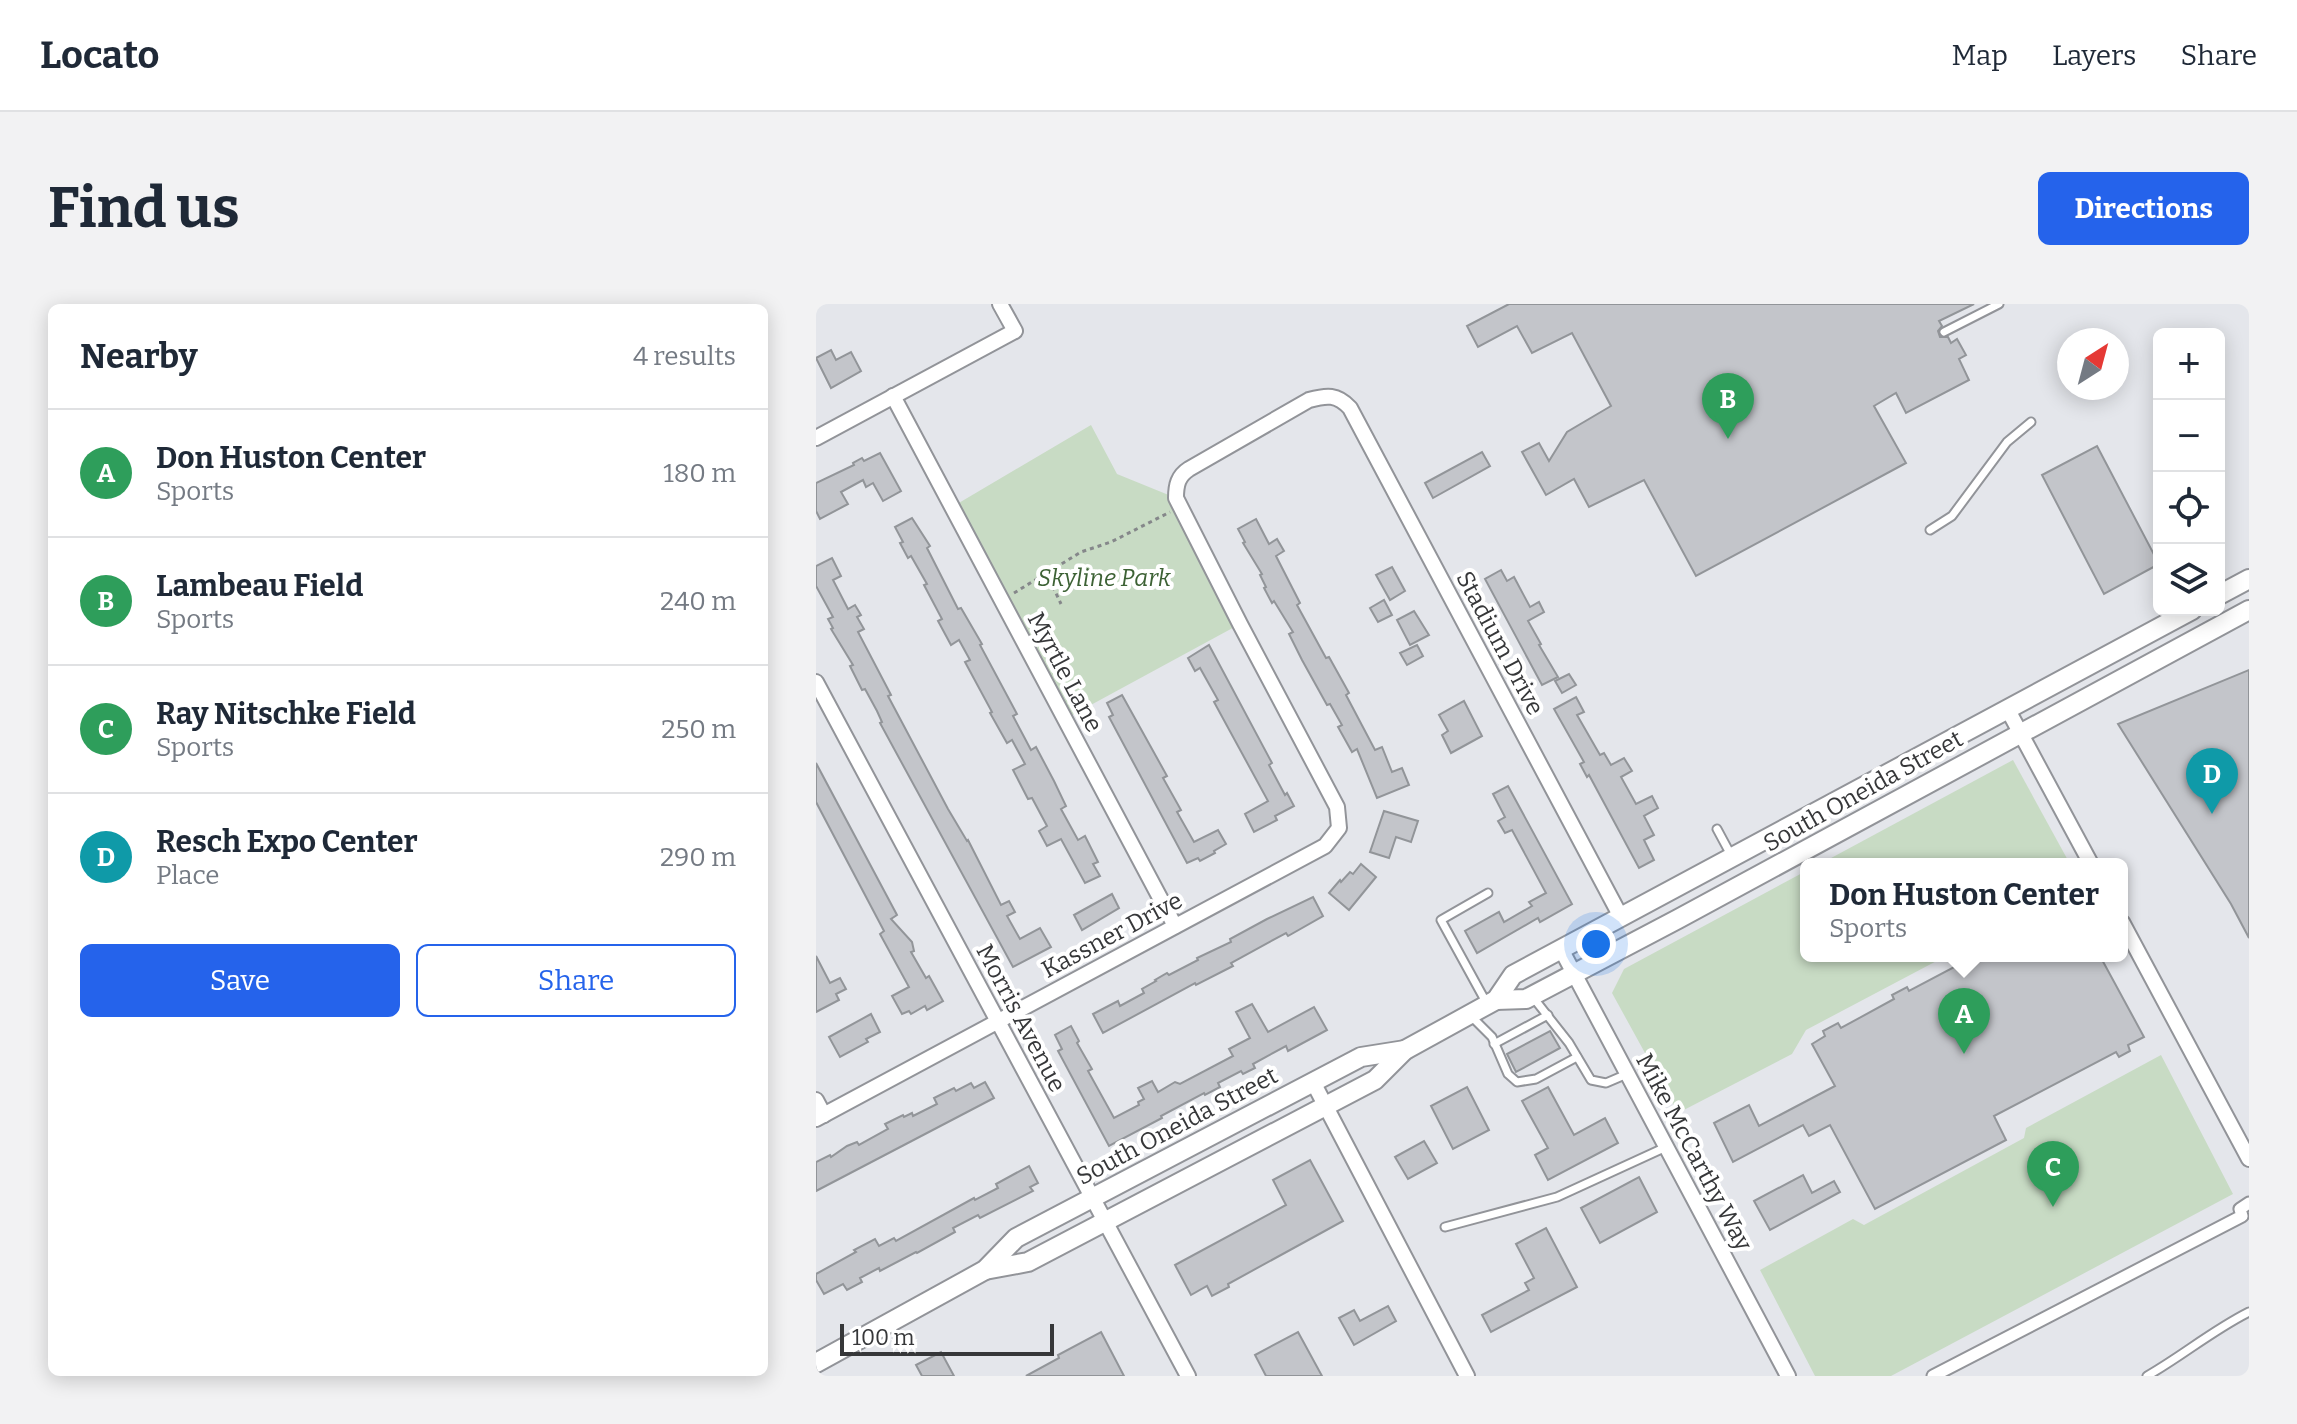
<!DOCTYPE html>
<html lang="en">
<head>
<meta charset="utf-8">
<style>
	:root { --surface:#fff; --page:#f2f2f3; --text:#1f2937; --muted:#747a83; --line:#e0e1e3; --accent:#2563eb }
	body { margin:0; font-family:Bitter,serif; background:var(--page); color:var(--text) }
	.controls { position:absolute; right:24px; top:24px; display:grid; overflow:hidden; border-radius:12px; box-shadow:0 4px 20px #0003 }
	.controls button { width:72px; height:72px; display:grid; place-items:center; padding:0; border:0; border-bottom:2px solid var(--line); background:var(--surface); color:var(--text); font:40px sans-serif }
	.compass { position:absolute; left:1241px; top:24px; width:72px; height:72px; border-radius:50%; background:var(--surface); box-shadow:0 4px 20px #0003; rotate:36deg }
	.scale { position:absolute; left:24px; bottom:20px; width:214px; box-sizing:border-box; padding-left:8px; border:4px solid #363739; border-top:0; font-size:22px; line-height:28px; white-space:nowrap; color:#363739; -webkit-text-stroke:6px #fff; paint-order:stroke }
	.you { position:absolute; left:780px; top:640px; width:28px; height:28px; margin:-20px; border:6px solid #fff; border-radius:50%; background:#1a73e8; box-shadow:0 0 0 12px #1a73e833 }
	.badge { display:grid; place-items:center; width:52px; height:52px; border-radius:50%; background:var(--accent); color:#fff; font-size:26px; font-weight:700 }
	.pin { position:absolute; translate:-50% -66px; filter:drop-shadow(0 2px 4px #0008) }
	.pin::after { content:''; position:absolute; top:42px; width:28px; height:24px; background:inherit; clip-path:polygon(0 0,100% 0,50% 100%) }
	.popup { position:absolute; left:984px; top:554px; width:328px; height:104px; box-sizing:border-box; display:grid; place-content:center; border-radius:12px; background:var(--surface); filter:drop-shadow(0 2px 6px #0005); font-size:26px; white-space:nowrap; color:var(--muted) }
	.popup b { font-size:30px; color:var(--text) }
	.popup::after { content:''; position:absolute; left:50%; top:100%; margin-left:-16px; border:16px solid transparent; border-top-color:var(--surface) }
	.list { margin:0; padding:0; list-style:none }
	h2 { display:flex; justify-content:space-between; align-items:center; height:104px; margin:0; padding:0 32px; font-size:34px }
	h2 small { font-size:26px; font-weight:400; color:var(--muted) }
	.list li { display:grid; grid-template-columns:52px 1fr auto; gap:24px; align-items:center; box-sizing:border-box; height:128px; padding:0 32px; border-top:2px solid var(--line) }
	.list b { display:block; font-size:30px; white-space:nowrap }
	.list p { margin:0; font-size:26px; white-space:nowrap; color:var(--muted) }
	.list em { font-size:26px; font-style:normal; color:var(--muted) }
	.actions { display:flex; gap:16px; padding:24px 32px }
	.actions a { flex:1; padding:18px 0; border:2px solid var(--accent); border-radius:12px; text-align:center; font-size:28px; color:var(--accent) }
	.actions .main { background:var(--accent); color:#fff }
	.icon { flex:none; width:44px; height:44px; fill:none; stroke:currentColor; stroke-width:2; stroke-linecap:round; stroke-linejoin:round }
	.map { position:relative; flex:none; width:1433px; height:1072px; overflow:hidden; border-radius:12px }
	header { display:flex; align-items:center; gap:48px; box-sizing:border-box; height:112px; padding:0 40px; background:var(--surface); border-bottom:2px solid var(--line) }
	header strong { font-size:38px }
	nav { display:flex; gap:44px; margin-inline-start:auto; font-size:28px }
	.intro { display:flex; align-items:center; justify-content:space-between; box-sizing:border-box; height:192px; padding:0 48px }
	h1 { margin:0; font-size:56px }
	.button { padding:20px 36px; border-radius:12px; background:var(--accent); color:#fff; font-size:28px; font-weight:700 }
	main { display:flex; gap:48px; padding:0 48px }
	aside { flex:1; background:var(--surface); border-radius:12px; box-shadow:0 4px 20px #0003 }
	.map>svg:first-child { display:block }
	.green { fill:#c8dbc4 }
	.building { fill:#c3c5ca; stroke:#929599; stroke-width:2 }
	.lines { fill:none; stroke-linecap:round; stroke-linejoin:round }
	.service-casing { stroke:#929499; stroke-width:11 }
	.pedestrian-casing { stroke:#929499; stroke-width:15 }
	.minor-casing { stroke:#929499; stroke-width:18 }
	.tertiary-casing { stroke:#929499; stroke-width:22 }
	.path { stroke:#85878a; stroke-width:3; stroke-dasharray:4 4; stroke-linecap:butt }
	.service { stroke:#fff; stroke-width:7 }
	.pedestrian { stroke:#fff; stroke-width:11 }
	.minor { stroke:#fff; stroke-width:14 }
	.tertiary { stroke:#fff; stroke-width:18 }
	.labels { text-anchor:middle; stroke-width:8; stroke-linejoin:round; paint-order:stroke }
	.park-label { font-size:24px; font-style:italic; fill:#3d6235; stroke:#fff }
	.street-label { font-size:24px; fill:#363739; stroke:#fff }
</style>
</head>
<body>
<header>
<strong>Locato</strong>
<nav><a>Map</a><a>Layers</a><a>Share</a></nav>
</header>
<div class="intro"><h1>Find us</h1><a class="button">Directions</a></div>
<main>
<aside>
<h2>Nearby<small>4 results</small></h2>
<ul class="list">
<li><span class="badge" style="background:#2e9e5b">A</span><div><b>Don Huston Center</b><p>Sports</p></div><em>180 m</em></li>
<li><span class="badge" style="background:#2e9e5b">B</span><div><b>Lambeau Field</b><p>Sports</p></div><em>240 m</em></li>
<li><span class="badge" style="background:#2e9e5b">C</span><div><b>Ray Nitschke Field</b><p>Sports</p></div><em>250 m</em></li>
<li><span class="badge" style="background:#0f9aa8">D</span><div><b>Resch Expo Center</b><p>Place</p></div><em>290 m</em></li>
</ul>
<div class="actions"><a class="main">Save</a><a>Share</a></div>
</aside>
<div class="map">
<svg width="1433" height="1072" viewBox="0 0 1433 1072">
	<rect width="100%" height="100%" fill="#e4e6eb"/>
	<g class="green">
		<path d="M275,121L301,170L360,194L424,320L249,415L136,203Z"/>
		<path d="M1197,456L1254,560H1004Z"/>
		<path d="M990,567V652H1130L990,726L976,750L862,809L796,689L808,665Z"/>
		<path d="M1345,751L1417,890L1075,1072H999L944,966L1037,915L1048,921L1208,834L1210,824Z"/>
	</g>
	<g class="building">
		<path d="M693,0H1158L1123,17L1126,22L1122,27L1124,33H1132L1135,39L1141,35L1150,51L1143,55L1153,76L1090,109L1080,89L1058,102L1090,159L880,272L828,176L773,203L758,175L730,191L706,148L723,139L733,157L751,128L795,102L756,29L716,49L701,22L662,43L651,22Z"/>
		<path d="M15,46L20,56L35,48L45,67L15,84L0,54Z"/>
		<path d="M1281,142L1343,260L1288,290L1226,171Z"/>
		<path d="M666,148L674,162L617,194L609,179Z"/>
		<path d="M64,149L85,187L67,197L57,179L50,183L47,176L25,188L32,200L4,215L0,207V179L38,161L37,159L46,154L48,157Z"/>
		<path d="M96,214L114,242L111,244L142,305L145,304L166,340L164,341L201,410L197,412L215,446L220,443L238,477L250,502L245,505L262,536L269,532L282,558L277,560L284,572L269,579L245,535L231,542L223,527L231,522L216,494L212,495L197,466L209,460L196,436L191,439L174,409L176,408L149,358L154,356L143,336L135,341L122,317L126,315L108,281L111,280L95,252L92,254L84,239L87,238L79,223Z"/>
		<path d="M440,215L453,240L461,235L468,247L460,252L484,299L481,301L510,354L513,353L533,389L530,391L559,446L566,443L576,468L586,464L593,481L561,494L541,445L536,448L522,423L526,421L514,400L511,401L486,356L473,330L477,328L458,297L456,299L448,284L450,283L444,271L446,270L427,239L429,238L422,225Z"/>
		<path d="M16,254L25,272L17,276L32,305L39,301L45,311L41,313L48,325L42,328L75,391L72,392L132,505L151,537L152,536L185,601L193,597L199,608L191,612L204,635L224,624L235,643L197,663L64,419L66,418L61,407L49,385L46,386L34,362L37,361L15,325L17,324L12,315L17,313L0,282V262Z"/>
		<path d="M576,263L589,287L574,296L560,271Z"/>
		<path d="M685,266L691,277L698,273L714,303L723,298L728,308L712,317L725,340L723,341L742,373L726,381L669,275Z"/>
		<path d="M568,296L576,311L562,318L554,304Z"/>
		<path d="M598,307L613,331L594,341L581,316Z"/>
		<path d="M393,341L456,459L453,461L469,491L471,489L478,502L459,512L461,516L438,528L429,510L452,497L398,398L402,396L384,364L379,367L372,354Z"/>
		<path d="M601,341L607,352L591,361L584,349Z"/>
		<path d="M1433,366V634L1415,600L1302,420Z"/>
		<path d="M753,370L760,381L746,389L739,377Z"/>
		<path d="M306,391L351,472L347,474L365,506L361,508L378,538L402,526L410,540L398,547L399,549L384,557L382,554L371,559L293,413L297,411L291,399Z"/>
		<path d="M760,393L768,408L761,411L784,451L788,449L795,461L808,454L816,467L805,473L820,500L836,492L842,504L828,512L838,531L828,536L838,556L823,564L773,471L771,473L764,460L768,458L738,405Z"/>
		<path d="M648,397L666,432L635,449L626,431L632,427L623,411Z"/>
		<path d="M0,459L81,611L75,615L96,638L98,647L95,648L110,674L113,672L127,697L111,706L109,702L95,710L93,707L86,710L76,692L93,683L64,630L68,627L0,498Z"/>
		<path d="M692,482L756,600L724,618L722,614L661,649L649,627L683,608L688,618L716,602L713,598L730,589L696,526L689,529L682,517L689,513L677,490Z"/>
		<path d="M568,507L602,517L595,538L580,533L573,554L554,548Z"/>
		<path d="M545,560L560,573L533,606L513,589L524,576L525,578L534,568L537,570Z"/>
		<path d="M296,590L303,604L266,626L258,611Z"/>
		<path d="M497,593L507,612L472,632L470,629L415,659L417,662L380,681L379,679L287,729L277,710L302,697L304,702L328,689L326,685L340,677L339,676L351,669L353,671L382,656L381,654L415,638L414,635L451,615Z"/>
		<path d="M0,652L14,679L24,674L30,685L20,690L23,696L0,708Z"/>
		<path d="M1159,652H1284L1328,733L1312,741L1314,747L1303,753L1300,748L1178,812L1190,836L1059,905L1014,821L993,832L987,821L917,858L898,819L933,801L943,822L1019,782L996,740L1009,732L1007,727L1022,719L1025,724L1078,695L1076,691L1091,683L1093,687Z"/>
		<path d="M436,700L452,728L498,703L511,726L472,747L470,742L437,760L439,764L427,770L425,767L402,779L404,783L389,791L388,789L345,812L346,814L293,842L242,747L246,745L239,731L255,722L263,737L261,739L276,765L272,767L298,814L323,801L322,798L328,795L322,784L336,777L342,788L359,778L364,780L417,752L413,745L434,734L420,708Z"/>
		<path d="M55,710L64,728L50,735L52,738L24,753L13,733Z"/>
		<path d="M734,727L744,744L700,768L691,750Z"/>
		<path d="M169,778L178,794L0,887V858L14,851L15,853L31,842L41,838L43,841L72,825L69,820L87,811L88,813L96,809L97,812L121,800L118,794L138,784L140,787L155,779L158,784Z"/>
		<path d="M651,783L673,826L637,845L615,802Z"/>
		<path d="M732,783L758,831L789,814L802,839L732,876L719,851L732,844L706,797Z"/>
		<path d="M608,837L621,859L592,875L579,853Z"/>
		<path d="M494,856L527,917L412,980L413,983L396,992L391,982L375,991L359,961L470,901L457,876Z"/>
		<path d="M213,862L222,879L214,883L217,887L164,914L162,911L137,924L139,928L101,949L100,948L64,967L63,964L44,974L46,978L31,986L27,980L8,990L0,976V970L40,948L38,946L59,935L63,942L78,934L80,937L158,894L159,896L182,884L180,880Z"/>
		<path d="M987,871L996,889L1018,877L1024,888L954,926L938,897Z"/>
		<path d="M823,873L841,908L784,939L765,904Z"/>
		<path d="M730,924L761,983L675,1028L666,1011L713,986L709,979L718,974L700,940Z"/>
		<path d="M572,1002L580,1017L538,1041L523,1014L538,1006L544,1017Z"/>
		<path d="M285,1028L308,1072H210L243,1054L242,1051Z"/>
		<path d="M482,1028L506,1072H450L439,1051Z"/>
		<path d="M125,1048L138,1072H106L100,1061Z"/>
	</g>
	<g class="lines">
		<defs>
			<g id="service">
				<path d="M1128,28L1183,0"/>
				<path d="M1114,226L1136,212L1191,138L1215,118"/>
				<path d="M901,525L915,551"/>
				<path d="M716,692L753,739L775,776L790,779L811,770"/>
				<path d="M670,698L625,616L672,589"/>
				<path d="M655,712L676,733L692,770L701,778L720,775L761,753"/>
				<path d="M678,740L732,711"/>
				<path d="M629,923L741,893L850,843"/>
				<path d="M1331,1072C1366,1052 1397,1026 1433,1008"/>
			</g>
			<path id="pedestrian" d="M1117,1072L1426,912L1424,905L1433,899"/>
			<g id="minor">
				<path d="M77,92L359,622"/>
				<path d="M0,134L199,27L184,0"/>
				<path d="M0,378L372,1072"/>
				<path d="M1192,406L1275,560"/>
				<path d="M1306,618L1433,855"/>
				<path d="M745,645L972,1072"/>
				<path d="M497,778L651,1072"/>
				<path d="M0,796L8,811"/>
				<path d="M0,815L509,542L523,524L521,503L424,320L360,194C360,181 362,172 373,165L493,96C511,91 521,90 534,104L805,613"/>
			</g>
			<g id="tertiary">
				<path d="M1403,291L1433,275"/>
				<path d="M680,696L710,695L862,615L1433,306"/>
				<path d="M169,966L212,958L559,776L589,746L680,696L697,671L1376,306"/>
				<path d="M0,1059L169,966L200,934L545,753L589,746"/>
			</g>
		</defs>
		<use href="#service" class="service-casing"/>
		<use href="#pedestrian" class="pedestrian-casing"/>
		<use href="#minor" class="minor-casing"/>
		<use href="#tertiary" class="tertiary-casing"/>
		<g class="path">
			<path d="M230,268L245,300"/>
			<path d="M198,289L265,248L295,238L354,208"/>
		</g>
		<use href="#service" class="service"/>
		<use href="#pedestrian" class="pedestrian"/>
		<use href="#minor" class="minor"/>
		<use href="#tertiary" class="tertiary"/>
	</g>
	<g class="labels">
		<g class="park-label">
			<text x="288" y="282">Skyline Park</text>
		</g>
		<g class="street-label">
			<text transform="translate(684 339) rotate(62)" y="8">Stadium Drive</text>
			<text transform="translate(249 368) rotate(62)" y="8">Myrtle Lane</text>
			<text transform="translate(1047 487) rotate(-29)" y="8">South Oneida Street</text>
			<text transform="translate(296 631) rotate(-28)" y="8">Kassner Drive</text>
			<text transform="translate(205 714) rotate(62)" y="8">Morris Avenue</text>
			<text transform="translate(361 822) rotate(-28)" y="8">South Oneida Street</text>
			<text transform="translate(878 848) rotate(62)" y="8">Mike McCarthy Way</text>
		</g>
	</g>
</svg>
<div class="controls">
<button>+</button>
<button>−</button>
<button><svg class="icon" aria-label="locate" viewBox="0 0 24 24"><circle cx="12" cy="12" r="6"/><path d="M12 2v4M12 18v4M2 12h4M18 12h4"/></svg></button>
<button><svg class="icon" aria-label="layers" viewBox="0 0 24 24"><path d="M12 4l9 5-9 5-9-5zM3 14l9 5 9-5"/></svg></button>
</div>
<svg class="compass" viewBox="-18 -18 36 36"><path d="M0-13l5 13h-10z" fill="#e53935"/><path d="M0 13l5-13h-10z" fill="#747a83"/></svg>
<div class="scale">100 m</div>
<div class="you"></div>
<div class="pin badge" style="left:1148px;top:750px;background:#2e9e5b">A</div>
<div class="popup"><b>Don Huston Center</b>Sports</div>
<div class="pin badge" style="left:912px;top:135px;background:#2e9e5b">B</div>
<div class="pin badge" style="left:1237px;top:903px;background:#2e9e5b">C</div>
<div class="pin badge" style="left:1396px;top:510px;background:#0f9aa8">D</div>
</div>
</main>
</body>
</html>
